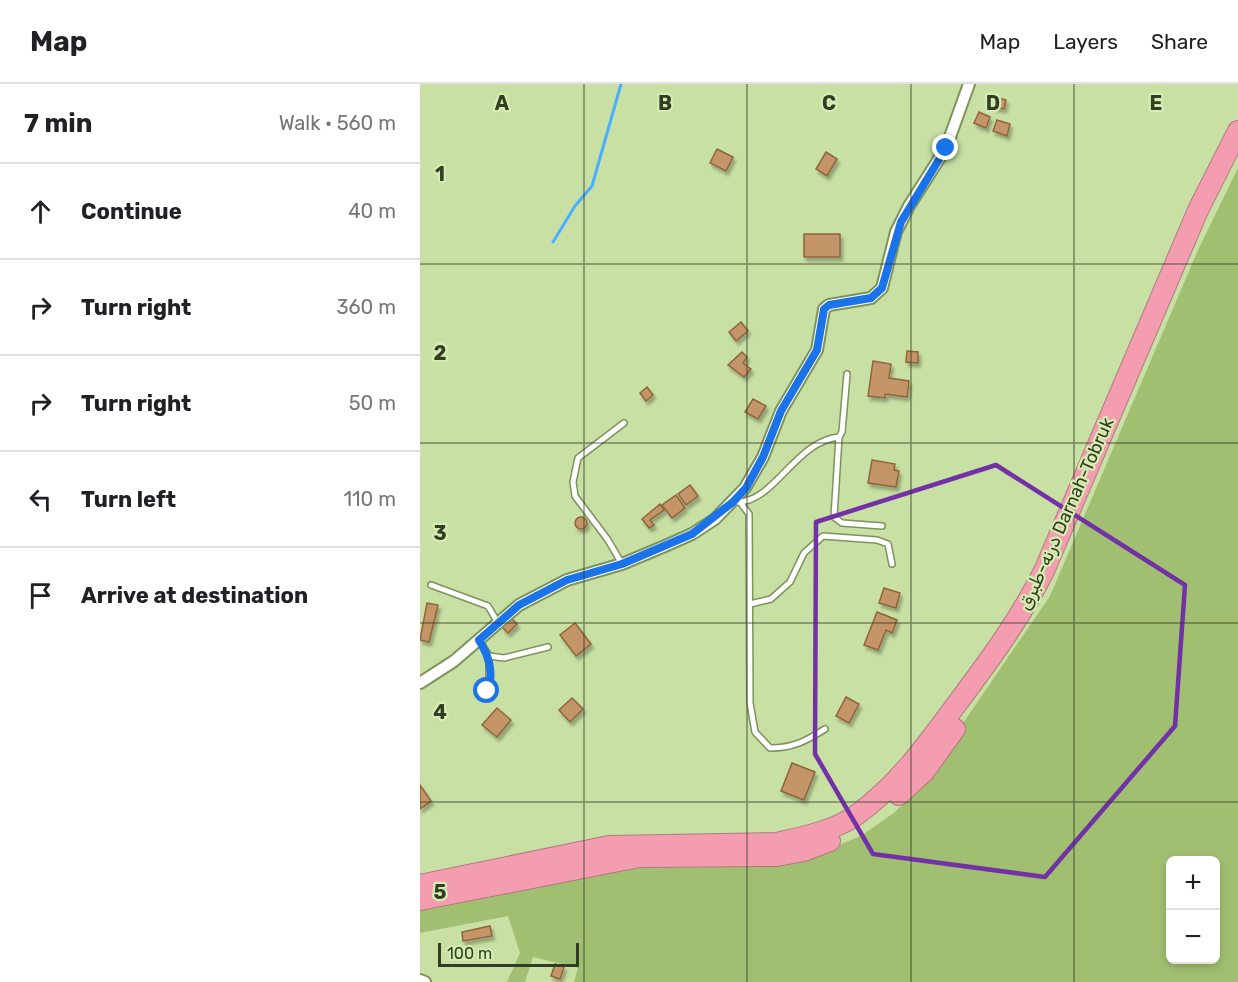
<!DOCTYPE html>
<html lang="en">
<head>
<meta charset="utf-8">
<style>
	:root { --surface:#fff; --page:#f2f2f2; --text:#202124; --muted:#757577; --line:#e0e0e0 }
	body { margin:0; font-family:Rubik,Vazirmatn,sans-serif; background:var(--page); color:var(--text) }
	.controls { position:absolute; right:18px; bottom:18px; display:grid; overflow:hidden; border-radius:9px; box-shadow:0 3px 9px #0003 }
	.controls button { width:54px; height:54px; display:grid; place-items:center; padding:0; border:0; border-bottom:2px solid var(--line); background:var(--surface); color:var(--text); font:30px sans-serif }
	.scale { position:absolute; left:18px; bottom:15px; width:141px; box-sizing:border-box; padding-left:6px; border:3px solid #333c24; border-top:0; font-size:16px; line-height:21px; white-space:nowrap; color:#333c24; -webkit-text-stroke:4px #d5edb1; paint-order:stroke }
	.stop { position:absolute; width:18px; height:18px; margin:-14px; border:4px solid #1a73e8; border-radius:50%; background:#fff }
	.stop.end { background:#1a73e8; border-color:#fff; box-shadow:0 2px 6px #0008 }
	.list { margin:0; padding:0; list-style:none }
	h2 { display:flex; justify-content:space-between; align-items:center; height:78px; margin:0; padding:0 24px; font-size:26px }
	h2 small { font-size:20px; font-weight:400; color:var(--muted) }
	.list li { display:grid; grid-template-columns:39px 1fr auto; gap:18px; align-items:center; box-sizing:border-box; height:96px; padding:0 24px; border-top:2px solid var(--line) }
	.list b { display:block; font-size:22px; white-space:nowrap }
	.list em { font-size:20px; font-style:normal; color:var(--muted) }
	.icon { flex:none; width:33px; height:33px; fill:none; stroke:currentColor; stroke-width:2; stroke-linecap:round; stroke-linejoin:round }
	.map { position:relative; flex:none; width:818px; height:898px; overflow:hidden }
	header { display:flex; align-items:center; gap:36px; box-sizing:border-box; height:84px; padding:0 30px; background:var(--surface); border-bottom:2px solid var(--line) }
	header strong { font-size:28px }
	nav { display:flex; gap:33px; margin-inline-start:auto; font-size:21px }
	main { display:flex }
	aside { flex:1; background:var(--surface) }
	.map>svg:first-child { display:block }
	.green { fill:#a1bf71; fill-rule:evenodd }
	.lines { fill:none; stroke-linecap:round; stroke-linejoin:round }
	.stream { stroke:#4aafff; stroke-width:3 }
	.building { fill:#c39567; stroke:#906538; stroke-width:1.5; filter:url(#shadow) }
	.lane-casing { stroke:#7e935b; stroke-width:8 }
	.street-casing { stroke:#7e935b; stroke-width:14 }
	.highway-casing { stroke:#b07b7f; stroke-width:22 }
	.lane { stroke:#fff; stroke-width:5 }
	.street { stroke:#fff; stroke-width:10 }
	.highway { stroke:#f49db0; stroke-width:20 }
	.route { stroke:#1a73e8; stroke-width:8 }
	.marked { fill:none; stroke:#7231a6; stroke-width:4.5; stroke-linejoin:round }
	.grid { fill:none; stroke:#333c24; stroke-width:1.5; stroke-opacity:0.55 }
	.labels { text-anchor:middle; stroke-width:4.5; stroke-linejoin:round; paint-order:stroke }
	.street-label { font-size:18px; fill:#333c24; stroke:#d5edb1 }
	.grid-label { font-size:20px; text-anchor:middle; font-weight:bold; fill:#333c24; stroke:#d5edb1; stroke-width:4.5; stroke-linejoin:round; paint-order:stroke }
</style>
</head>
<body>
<header>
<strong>Map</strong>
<nav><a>Map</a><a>Layers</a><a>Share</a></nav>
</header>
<main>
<aside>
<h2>7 min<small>Walk · 560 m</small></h2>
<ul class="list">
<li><svg class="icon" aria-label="ahead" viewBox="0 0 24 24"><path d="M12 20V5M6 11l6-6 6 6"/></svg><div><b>Continue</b></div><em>40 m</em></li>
<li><svg class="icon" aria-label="right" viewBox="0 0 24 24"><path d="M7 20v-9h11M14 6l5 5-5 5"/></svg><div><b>Turn right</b></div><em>360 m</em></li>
<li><svg class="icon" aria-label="right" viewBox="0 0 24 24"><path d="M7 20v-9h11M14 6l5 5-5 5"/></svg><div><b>Turn right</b></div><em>50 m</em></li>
<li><svg class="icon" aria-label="left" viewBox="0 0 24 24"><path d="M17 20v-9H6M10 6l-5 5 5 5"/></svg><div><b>Turn left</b></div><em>110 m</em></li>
<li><svg class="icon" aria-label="arrive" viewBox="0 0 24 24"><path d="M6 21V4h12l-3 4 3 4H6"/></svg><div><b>Arrive at destination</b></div></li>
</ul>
</aside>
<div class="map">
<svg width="818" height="898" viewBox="0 0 818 898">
	<defs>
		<filter id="shadow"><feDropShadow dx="2.5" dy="4" stdDeviation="1.5" flood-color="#0004"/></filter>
	</defs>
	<rect width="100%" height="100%" fill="#c8e0a4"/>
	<path class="green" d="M818,84V898H154L158,884L113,873L105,898H87L100,869L88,832L0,849V824L193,782L398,769L441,752L475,728L500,702L630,512L778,166ZM750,776H796V876H750Z"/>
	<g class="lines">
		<path class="stream" d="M133,158L155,122L172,102L201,0"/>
	</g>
	<g class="building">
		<path d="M575,13L586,16L584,25L573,23Z"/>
		<path d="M559,28L570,33L566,44L554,39Z"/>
		<path d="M577,36L590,40L587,52L573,47Z"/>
		<path d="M297,65L313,73L306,87L290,79Z"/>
		<path d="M406,68L417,75L407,92L396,85Z"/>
		<rect x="384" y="150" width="36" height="23"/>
		<path d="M321,238L328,247L316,257L309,248Z"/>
		<path d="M487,267L498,268V279L486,278Z"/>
		<path d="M322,268L327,273L323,279L331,285L324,293L308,281Z"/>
		<path d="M453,277L471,280L469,294L489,297L487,313L465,310V314L448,312Z"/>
		<path d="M227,303L233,311L226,317L220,309Z"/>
		<path d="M333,315L346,322L338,335L325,328Z"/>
		<path d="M452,376L475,380L474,386L479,387L476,403L448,399Z"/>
		<path d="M270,401L278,412L266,421L258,410Z"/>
		<path d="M256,411L265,424L252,434L242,421Z"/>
		<path d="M240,420L244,426L230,436L234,441L229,444L222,435Z"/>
		<circle cx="161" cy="439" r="6"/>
		<path d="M464,504L480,509L476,524L459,519Z"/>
		<path d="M7,519L18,521L9,558L0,556Z"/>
		<path d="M457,528L477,536L472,549L466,546L458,566L444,561Z"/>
		<path d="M91,534L97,540L88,549L82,543Z"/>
		<path d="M155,539L171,560L156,572L140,551Z"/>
		<path d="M426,613L439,620L429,639L416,632Z"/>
		<path d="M152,614L163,625L150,638L139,626Z"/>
		<path d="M77,624L91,636L77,653L62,641Z"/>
		<path d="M372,679L395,688L384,716L361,707Z"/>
		<path d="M0,701L11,717L0,725Z"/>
		<path d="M70,842L72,852L43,857L42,848Z"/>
		<path d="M135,880L144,883L140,895L131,892Z"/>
	</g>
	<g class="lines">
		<defs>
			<g id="lane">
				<path d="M419,353L414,433L422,439L462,442"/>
				<path d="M318,418C354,418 376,357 419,353L422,348L427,290"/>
				<path d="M320,418L329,430L330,619L335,648L350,664C373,664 386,657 405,645"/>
				<path d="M202,480L188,456L155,412L153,398L158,374L204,339"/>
				<path d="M11,501L68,522L78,539"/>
				<path d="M330,520L351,515L370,498L384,469L403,452L457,456L468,460L472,480"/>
				<path d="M59,556L69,572L84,574L128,563"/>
				<path d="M67,607L69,602V572"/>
			</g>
			<g id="street">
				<path d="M0,599L34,577L99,521L147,496L202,480L245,462L272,450L295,435L325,404L343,373L361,327L397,266L404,225L409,221L451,214L462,204L476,148L489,122L526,64L549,0"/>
				<path d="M0,896L5,898"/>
			</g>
			<g id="highway">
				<path d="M479,711L504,688L535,645"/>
				<path d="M0,801L189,762L357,759C383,753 413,747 435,732C477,702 506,662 536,621C569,577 600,535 624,487L779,124L818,47"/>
				<path d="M0,816L219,773L357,772L384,767L410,757"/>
			</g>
		</defs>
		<use href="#lane" class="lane-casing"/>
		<use href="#street" class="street-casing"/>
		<use href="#highway" class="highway-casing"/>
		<use href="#lane" class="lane"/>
		<use href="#street" class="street"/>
		<use href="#highway" class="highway"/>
	</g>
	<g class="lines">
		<path class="route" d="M67,607C75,590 68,570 59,556L99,521L147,496L202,480L272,450L313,418L326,404L343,373L361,327L397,266L404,225L409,221L451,214L462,204L481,138L526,64"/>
	</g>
	<path class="marked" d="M576,381L765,501L755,642L625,793L453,770L395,670L396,438Z"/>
	<path class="grid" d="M164,0V898M327,0V898M491,0V898M654,0V898M0,180H818M0,359H818M0,539H818M0,718H818"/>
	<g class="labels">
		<g class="street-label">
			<text transform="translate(646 430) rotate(-66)" y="6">درنه-طبرق Darnah-Tobruk</text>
		</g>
	</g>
	<g class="grid-label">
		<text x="82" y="26">A</text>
		<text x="245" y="26">B</text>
		<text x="409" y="26">C</text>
		<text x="573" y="26">D</text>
		<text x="736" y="26">E</text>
		<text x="20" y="97">1</text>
		<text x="20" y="276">2</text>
		<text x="20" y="456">3</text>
		<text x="20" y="635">4</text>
		<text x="20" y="815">5</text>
	</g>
</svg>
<div class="controls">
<button>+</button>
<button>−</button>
</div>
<div class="scale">100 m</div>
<div class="stop" style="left:67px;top:607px"></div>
<div class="stop end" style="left:526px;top:64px"></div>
</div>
</main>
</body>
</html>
